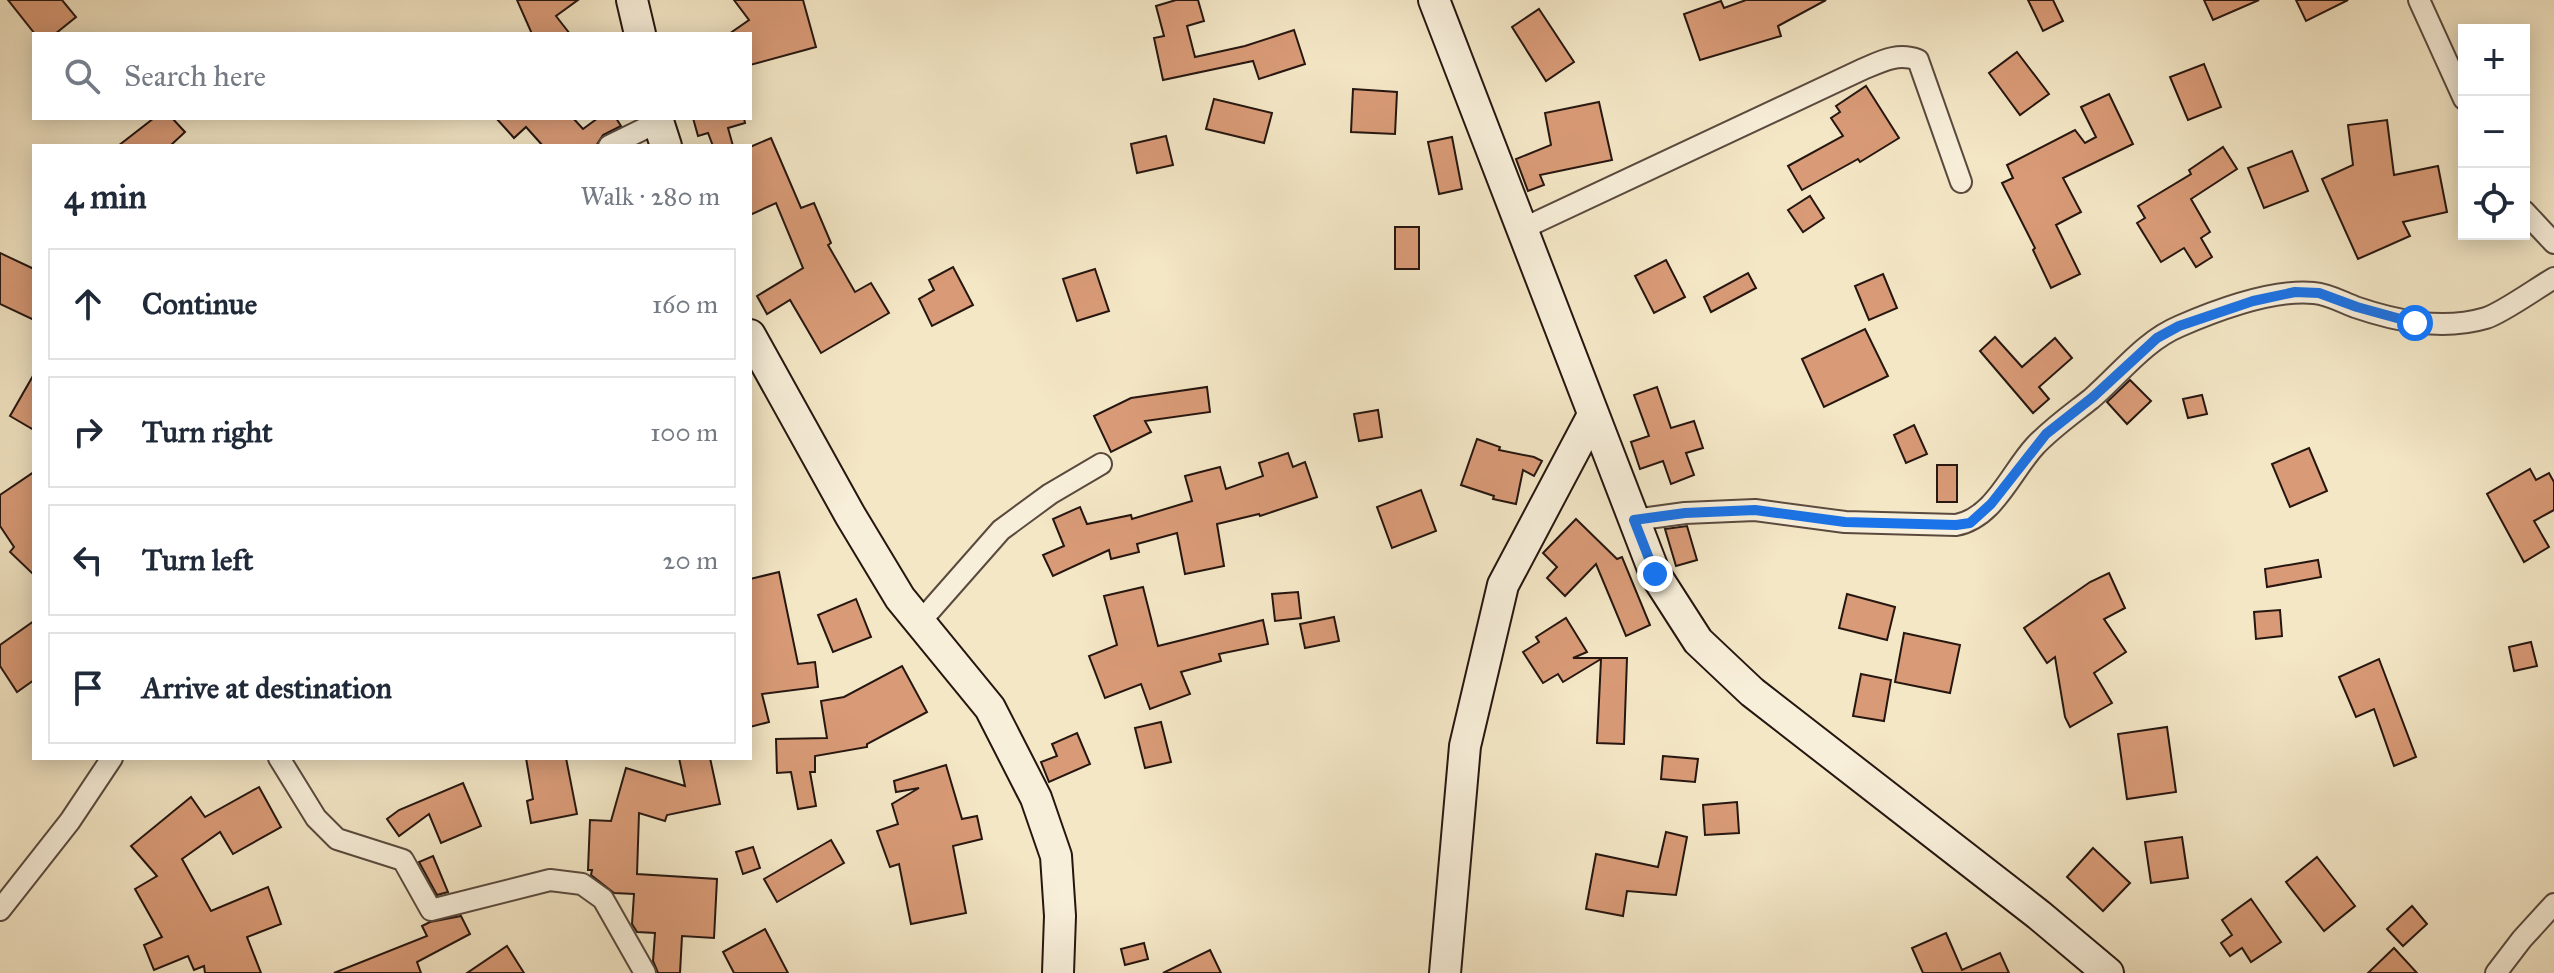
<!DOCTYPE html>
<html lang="en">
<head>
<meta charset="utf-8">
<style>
	:root { --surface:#fff; --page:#f2f2f3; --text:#1f2937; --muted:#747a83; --line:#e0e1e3 }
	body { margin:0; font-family:"IM FELL Great Primer",serif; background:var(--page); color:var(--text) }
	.controls { position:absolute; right:24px; top:24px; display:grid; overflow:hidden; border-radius:0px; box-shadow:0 4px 20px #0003 }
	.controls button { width:72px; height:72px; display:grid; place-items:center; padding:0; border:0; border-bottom:2px solid var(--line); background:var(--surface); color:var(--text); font:40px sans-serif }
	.stop { position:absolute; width:24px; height:24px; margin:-18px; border:6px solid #1a73e8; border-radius:50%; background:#fff }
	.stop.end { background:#1a73e8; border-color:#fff; box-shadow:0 2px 8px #0008 }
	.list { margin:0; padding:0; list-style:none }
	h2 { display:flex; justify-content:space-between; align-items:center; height:104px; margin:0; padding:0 32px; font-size:34px }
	h2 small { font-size:26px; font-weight:400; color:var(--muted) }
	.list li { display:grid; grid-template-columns:52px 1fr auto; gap:24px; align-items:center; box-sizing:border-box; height:112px; margin:0 16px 16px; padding:0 16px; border:2px solid var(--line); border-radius:0px }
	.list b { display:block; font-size:30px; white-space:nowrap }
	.list em { font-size:26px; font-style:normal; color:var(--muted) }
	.icon { flex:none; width:44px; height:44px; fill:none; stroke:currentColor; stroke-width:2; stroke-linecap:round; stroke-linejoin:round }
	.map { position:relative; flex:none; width:2554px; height:973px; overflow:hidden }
	.search { position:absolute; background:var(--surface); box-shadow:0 4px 20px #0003; left:32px; top:32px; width:720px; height:88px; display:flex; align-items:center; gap:20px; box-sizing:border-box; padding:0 28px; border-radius:0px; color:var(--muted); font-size:30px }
	.panel { position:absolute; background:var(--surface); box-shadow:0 4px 20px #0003; left:32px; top:144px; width:720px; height:616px; border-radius:0px }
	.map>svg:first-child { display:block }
	.building { fill:#d99b77; stroke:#261610; stroke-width:2 }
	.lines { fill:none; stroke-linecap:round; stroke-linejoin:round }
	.street-casing { stroke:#5a4a3e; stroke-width:24 }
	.secondary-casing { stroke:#261610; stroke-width:34 }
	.street { stroke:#f8efda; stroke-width:20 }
	.secondary { stroke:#f8efda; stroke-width:30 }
	.route { stroke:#1a73e8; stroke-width:10 }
</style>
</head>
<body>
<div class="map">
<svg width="2554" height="973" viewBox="0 0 2554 973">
	<rect width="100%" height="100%" fill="#f4e7c6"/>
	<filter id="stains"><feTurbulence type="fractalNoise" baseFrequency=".0025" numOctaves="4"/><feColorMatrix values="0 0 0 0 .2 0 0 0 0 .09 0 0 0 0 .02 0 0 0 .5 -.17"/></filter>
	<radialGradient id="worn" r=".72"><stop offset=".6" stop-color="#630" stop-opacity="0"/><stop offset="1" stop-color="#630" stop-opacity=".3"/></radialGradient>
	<g class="building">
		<path d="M8,0H62L76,17L55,34H35Z"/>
		<path d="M517,0H578L556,16L570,34H532Z"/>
		<path d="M734,0H803L816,47L750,65V34H729L749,20Z"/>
		<path d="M1176,0H1198L1204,21L1187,26L1195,57L1245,46L1294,30L1305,64L1259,79L1253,61L1163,80L1154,38L1164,36L1156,6Z"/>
		<path d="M1746,0H1826L1778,26L1781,36L1700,60L1684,14L1721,1L1724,8Z"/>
		<path d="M2028,0H2053L2063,21L2043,31Z"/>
		<path d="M2204,0H2259L2213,20Z"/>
		<path d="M2296,0H2348L2306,21Z"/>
		<path d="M1539,9L1574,62L1546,81L1512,27Z"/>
		<path d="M2017,52L2049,94L2020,115L1989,73Z"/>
		<path d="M2204,64L2221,107L2188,120L2170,77Z"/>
		<path d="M1866,86L1899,138L1860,162L1858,159L1802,190L1788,166L1843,136L1831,118L1840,112L1836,106Z"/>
		<path d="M1353,89L1397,92L1395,134L1351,132Z"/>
		<path d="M2109,94L2133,144L2063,178L2081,212L2056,225L2080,274L2051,288L2033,250L2035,248L2002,183L2013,178L2007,165L2075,130L2085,143L2096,137L2081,107Z"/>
		<path d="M1214,99L1272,113L1264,143L1206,129Z"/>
		<path d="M1599,102L1612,160L1540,175L1544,185L1528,191L1516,159L1551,145L1545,113Z"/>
		<path d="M154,118H172L185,132L170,146H118Z"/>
		<path d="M496,118H573L583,129L598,118H616L621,126L603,135L596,146H543L526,127L514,138Z"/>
		<path d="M693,118H744L745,123L728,128L733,146H713L708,133L698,136Z"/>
		<path d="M2387,120L2394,175L2438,166L2447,212L2403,222L2410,236L2358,259L2322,179L2353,165L2348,125Z"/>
		<path d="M1166,136L1173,165L1137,173L1131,144Z"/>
		<path d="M1452,137L1462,189L1439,194L1428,142Z"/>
		<path d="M771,138L801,208L814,203L831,243L828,245L855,292L871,283L889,313L821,353L790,300L767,314L757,296L803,268L776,203L750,215V147Z"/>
		<path d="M2223,147L2237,169L2191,199L2210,232L2201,238L2212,257L2196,267L2184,248L2161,262L2137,223L2145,218L2138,206L2191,174L2189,170Z"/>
		<path d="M2292,151L2308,191L2264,208L2248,168Z"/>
		<path d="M1810,196L1824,218L1803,232L1788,210Z"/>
		<rect x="1395" y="227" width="24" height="42"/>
		<path d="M0,253L34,269V320L0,304Z"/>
		<path d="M1666,260L1685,297L1654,313L1635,276Z"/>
		<path d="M953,267L973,305L932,326L919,299L934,290L929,280Z"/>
		<path d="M1095,269L1109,311L1077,321L1063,279Z"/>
		<path d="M1748,273L1756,288L1711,312L1704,297Z"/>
		<path d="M1883,274L1897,308L1869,320L1855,286Z"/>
		<path d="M1865,329L1888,376L1824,407L1802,359Z"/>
		<path d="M1995,337L2022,367L2055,338L2072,358L2039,387L2049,399L2033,413L1980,351Z"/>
		<path d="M34,374V430L10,416Z"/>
		<path d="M2130,380L2151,401L2127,424L2107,402Z"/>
		<path d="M1207,387L1210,412L1145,421L1151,432L1111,452L1094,416L1131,398Z"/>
		<path d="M1657,387L1671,428L1694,421L1703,448L1686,453L1694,475L1671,484L1663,461L1640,469L1631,442L1649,436L1634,395Z"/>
		<path d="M2202,395L2207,414L2188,418L2183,399Z"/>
		<path d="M1378,410L1382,437L1359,441L1354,414Z"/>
		<path d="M1914,425L1927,454L1906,463L1894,435Z"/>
		<path d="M1477,439L1500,447L1499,450L1534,457L1542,461L1534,476L1523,470L1516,504L1493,499L1494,496L1461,485Z"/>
		<path d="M2309,448L2327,491L2290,507L2272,464Z"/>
		<path d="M1288,453L1293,467L1305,462L1317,497L1260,516L1259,514L1217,524L1224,566L1185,574L1177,533L1137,544L1139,552L1111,559L1109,550L1053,576L1043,555L1064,546L1053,519L1080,507L1087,524L1131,515L1132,519L1192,501L1185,476L1220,467L1226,489L1263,476L1259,463Z"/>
		<rect x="1937" y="465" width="20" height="37"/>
		<path d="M2530,469L2536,480L2549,473L2554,482V510L2534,521L2549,547L2524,562L2487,494Z"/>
		<path d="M34,472V575L10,552L14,547L0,526V495Z"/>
		<path d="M1421,490L1436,531L1392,548L1377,507Z"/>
		<path d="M1576,519L1617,559L1622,557L1650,625L1626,636L1596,564L1565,596L1547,578L1557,567L1543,553Z"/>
		<path d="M1687,526L1697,560L1676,566L1665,529Z"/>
		<path d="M2318,560L2321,577L2267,587L2265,569Z"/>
		<path d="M779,572L798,664L815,662L818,687L762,694L769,722L750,727V579Z"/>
		<path d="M2109,573L2125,608L2104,619L2126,652L2094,673L2112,703L2070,727L2065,717L2055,657L2047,663L2024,628L2090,582Z"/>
		<path d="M1143,587L1158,646L1263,620L1268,644L1219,654L1221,661L1181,672L1190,694L1150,709L1141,684L1105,698L1089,656L1117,645L1104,596Z"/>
		<path d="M1298,592L1301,618L1275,621L1272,594Z"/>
		<path d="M1847,594L1895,607L1887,640L1839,628Z"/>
		<path d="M856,599L871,637L833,652L818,615Z"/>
		<path d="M2280,610L2282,636L2256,639L2254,612Z"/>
		<path d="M1334,617L1339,641L1305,648L1300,624Z"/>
		<path d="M1566,618L1587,652L1573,658H1627L1624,744L1597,743L1601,659L1563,682L1558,674L1543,683L1523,652L1539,642L1536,637Z"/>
		<path d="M34,621V680L17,692L0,666V645Z"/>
		<path d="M1904,633L1960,645L1950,693L1895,682Z"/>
		<path d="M2531,642L2537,666L2514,671L2509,647Z"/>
		<path d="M2379,659L2416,757L2394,766L2374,709L2356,717L2339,677Z"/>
		<path d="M902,666L927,712L867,744V747L815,756V772H810L816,806L798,809L791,772L777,773L776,739L827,738L821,701L844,697Z"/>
		<path d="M1861,674L1891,680L1884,721L1853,716Z"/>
		<path d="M1161,722L1171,762L1145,768L1135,728Z"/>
		<path d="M2167,727L2176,792L2127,799L2118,734Z"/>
		<path d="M1077,733L1090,764L1049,782L1041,762L1057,756L1052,744Z"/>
		<path d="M1663,756L1698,759L1695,782L1661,779Z"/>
		<path d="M526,758H566L577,814L531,823L527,801L533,799Z"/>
		<path d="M679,758H710L720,804L667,815L665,821L639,813L637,874L717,879L714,938L682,936L680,973H658L653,961L655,933L637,932L632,924L634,894L614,893L591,875L592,870H588L590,820L611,821L626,768L685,786Z"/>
		<path d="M946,765L962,819L977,816L982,839L953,846L966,913L911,924L899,864L890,867L877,831L898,824L892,804L919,788L896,792L894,781Z"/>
		<path d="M463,783L481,826L441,843L429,814L399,836L387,819L399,810Z"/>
		<path d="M259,787L281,827L233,854L220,832L182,859L211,911L268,887L281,924L247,937L261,973H205L204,966L194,970L188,956L154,970L144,945L162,937L135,889L157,876L131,846L191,797L205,817Z"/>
		<path d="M1737,802L1739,833L1705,835L1703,805Z"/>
		<path d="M1666,832L1687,837L1676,895L1627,891L1623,916L1586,909L1596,854L1658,867Z"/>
		<path d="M2182,837L2188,878L2151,883L2145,842Z"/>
		<path d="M831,840L844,863L777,902L764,879Z"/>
		<path d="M753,847L760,868L743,874L736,852Z"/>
		<path d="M2093,848L2130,883L2103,911L2067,877Z"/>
		<path d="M433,856L448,892L437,895L419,862Z"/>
		<path d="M2317,857L2355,906L2324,931L2286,882Z"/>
		<path d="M2251,899L2281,942L2251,962L2242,948L2230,956L2221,943L2232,935L2222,920Z"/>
		<path d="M2412,906L2427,924L2403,946L2387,929Z"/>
		<path d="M461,916L470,934L417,962L421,973H334L427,936L422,926L430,922Z"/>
		<path d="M765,929L788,973H734L723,952Z"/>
		<path d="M1946,933L1962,970L2000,953L2009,973H1923L1912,948Z"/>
		<path d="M1144,943L1148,959L1125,965L1121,949Z"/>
		<path d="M507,946L524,973H467Z"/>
		<path d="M2394,948L2417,973H2368Z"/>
		<path d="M1210,950L1221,973H1163Z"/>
	</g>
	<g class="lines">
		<defs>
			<g id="street">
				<path d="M2419,0L2464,99"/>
				<path d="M609,146L658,122"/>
				<path d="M2524,211L2554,243"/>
				<path d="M1522,229L1861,70C1880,62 1897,52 1918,60L1961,182"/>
				<path d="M1634,520L1685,513L1755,510L1845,522L1956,525C1994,518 2011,472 2035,446C2052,428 2072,414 2091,399C2120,374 2144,341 2180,326C2217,310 2274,289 2314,293C2328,294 2342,302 2355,307C2396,321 2442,331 2486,318C2502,313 2537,288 2554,278"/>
				<path d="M920,622L1001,530L1050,494L1101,464"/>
				<path d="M279,758L316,818L337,839L403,860L431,910L550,880L582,884L603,899L645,973"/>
				<path d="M0,910L70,821L112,758"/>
				<path d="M2496,973L2522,939L2554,904"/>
			</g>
			<g id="secondary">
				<path d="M632,0L640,34"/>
				<path d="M1434,0L1655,574L1698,641L1752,692L2039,915L2108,973"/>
				<path d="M657,118L666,146"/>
				<path d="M750,335L850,515L900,598L990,708L1036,798L1056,856L1060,916L1058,973"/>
				<path d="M1445,973L1465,746L1503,585L1593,415"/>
			</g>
		</defs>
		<use href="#street" class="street-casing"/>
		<use href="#secondary" class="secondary-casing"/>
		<use href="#street" class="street"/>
		<use href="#secondary" class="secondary"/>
	</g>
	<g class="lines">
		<path class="route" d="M1655,574L1634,520L1685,513L1755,510L1845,522L1956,525L1970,523L1991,504L2046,434L2093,397L2157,338L2179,326L2253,301L2295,292L2319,293L2357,307L2415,323"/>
	</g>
	<rect width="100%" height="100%" filter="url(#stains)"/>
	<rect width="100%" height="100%" fill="url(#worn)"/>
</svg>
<div class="controls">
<button>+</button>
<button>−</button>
<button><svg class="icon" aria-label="locate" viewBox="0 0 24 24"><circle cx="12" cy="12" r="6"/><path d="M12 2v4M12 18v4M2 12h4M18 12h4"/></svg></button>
</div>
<div class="stop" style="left:2415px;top:323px"></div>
<div class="stop end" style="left:1655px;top:574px"></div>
<div class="search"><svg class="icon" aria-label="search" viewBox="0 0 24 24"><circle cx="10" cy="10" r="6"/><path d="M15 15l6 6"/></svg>Search here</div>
<section class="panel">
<h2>4 min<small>Walk · 280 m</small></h2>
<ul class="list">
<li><svg class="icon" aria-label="ahead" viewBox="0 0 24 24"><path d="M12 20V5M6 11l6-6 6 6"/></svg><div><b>Continue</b></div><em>160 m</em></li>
<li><svg class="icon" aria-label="right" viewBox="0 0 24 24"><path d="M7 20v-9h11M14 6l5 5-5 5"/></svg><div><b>Turn right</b></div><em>100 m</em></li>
<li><svg class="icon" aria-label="left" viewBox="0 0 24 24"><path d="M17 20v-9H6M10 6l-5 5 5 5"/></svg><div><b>Turn left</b></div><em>20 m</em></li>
<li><svg class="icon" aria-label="arrive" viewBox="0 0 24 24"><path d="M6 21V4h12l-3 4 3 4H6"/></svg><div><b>Arrive at destination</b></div></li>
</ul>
</section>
</div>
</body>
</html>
